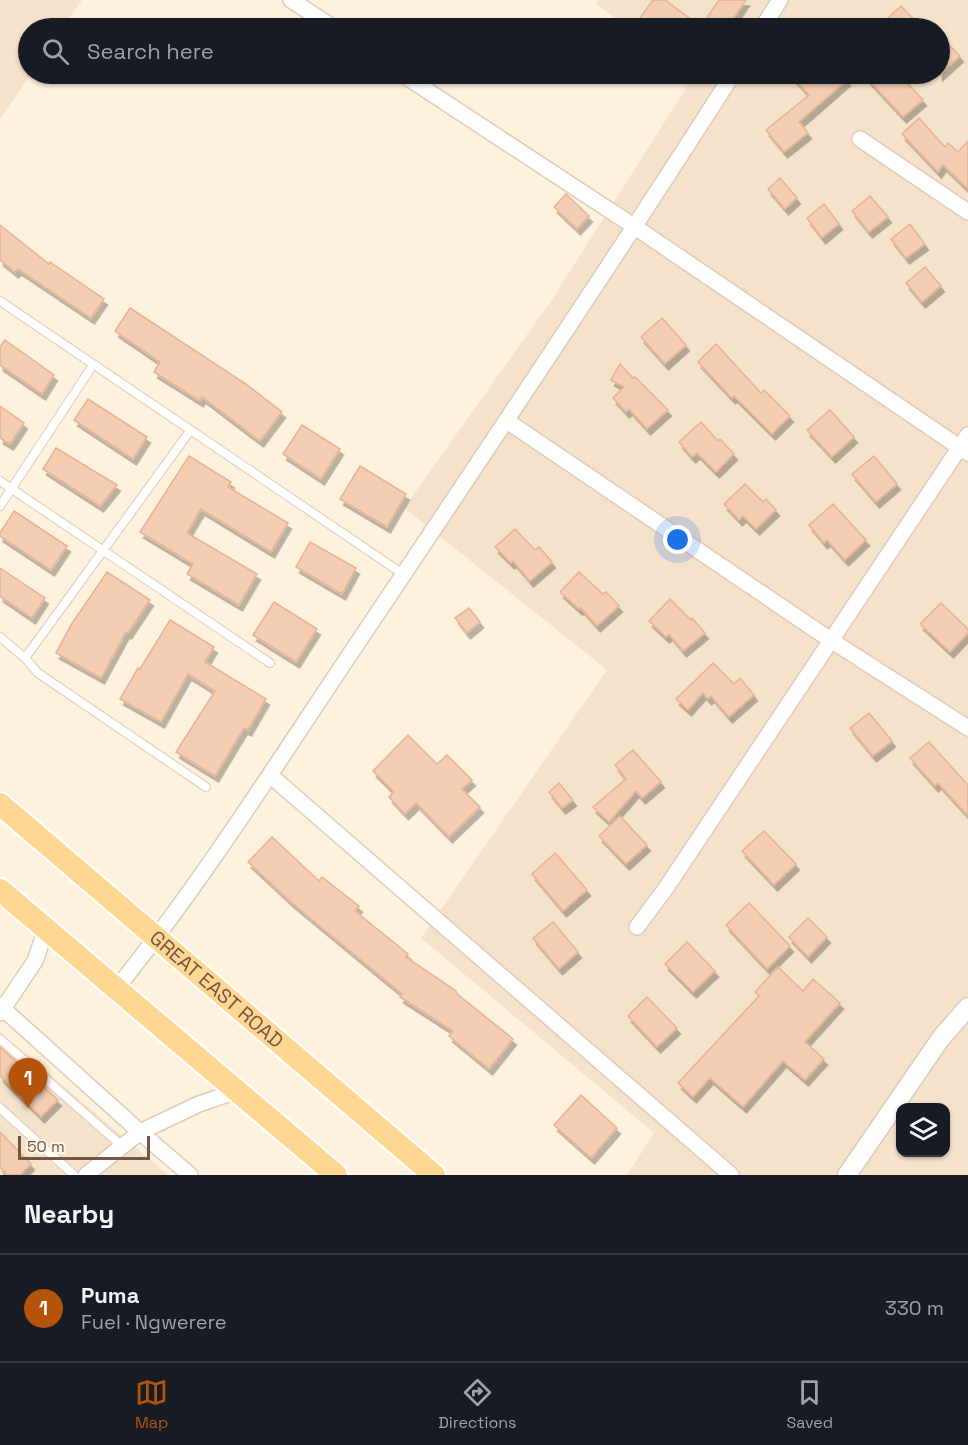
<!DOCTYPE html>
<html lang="en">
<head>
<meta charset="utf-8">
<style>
	:root { --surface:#171b24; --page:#242831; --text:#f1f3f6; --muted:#9ea1a6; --line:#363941; --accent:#b45309 }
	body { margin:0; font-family:"Space Grotesk",sans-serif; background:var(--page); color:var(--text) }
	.controls { position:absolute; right:18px; bottom:18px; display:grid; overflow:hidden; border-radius:12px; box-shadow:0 2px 4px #0004 }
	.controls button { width:54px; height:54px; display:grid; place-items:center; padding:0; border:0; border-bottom:2px solid var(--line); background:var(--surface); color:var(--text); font:30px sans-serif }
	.scale { position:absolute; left:18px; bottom:15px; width:132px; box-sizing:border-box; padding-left:6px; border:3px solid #745644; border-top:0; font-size:16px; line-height:21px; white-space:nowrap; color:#745644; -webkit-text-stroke:4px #fff5e4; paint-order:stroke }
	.you { position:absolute; left:678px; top:540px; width:21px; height:21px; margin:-15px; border:4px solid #fff; border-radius:50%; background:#1a73e8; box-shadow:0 0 0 9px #1a73e833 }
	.badge { display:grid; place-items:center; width:39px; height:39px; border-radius:50%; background:var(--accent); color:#fff; font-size:20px; font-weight:700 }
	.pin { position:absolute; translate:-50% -50px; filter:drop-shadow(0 2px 3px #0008) }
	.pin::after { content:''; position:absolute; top:32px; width:21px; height:18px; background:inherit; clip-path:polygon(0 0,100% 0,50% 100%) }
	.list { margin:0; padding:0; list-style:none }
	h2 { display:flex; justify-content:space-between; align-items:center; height:78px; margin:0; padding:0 24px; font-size:26px }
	h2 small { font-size:20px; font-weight:400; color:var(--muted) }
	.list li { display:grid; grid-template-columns:39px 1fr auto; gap:18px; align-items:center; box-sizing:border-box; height:108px; padding:0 24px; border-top:2px solid var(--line) }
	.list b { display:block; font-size:22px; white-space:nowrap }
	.list p { margin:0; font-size:20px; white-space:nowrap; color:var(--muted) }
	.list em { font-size:20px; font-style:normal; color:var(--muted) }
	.icon { flex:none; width:33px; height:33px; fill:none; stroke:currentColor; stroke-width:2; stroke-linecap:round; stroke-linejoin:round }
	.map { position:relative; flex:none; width:968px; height:1175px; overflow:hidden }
	.search { position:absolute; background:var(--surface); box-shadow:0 2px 4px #0004; left:18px; right:18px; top:18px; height:66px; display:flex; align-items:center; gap:15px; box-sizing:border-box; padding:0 21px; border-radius:33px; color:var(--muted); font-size:22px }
	.sheet { height:186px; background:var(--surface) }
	nav { display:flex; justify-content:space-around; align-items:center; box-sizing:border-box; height:84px; border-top:2px solid var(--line); background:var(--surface); font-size:16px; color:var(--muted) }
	nav a { display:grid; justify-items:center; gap:3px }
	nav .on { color:var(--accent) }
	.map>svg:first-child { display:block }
	.residential { fill:#f5e2cb; fill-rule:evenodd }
	.building { fill:#f4cdb3; stroke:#e8b392; stroke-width:1.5; filter:url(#shadow) }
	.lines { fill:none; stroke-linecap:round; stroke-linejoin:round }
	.service-casing { stroke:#e1ccb9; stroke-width:10 }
	.minor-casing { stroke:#e1ccb9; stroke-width:18 }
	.tertiary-casing { stroke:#e1ccb9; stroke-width:21 }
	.primary-casing { stroke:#fff; stroke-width:26 }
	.service { stroke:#fff; stroke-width:8 }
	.minor { stroke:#fff; stroke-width:15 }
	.tertiary { stroke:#fff; stroke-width:18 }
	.primary { stroke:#ffd792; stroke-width:22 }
	.labels { text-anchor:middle; stroke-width:5; stroke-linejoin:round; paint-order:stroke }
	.street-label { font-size:20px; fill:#745644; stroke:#fff5e4 }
</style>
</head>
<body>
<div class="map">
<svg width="968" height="1175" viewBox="0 0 968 1175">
	<defs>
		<filter id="shadow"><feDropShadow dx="3.5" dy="6" stdDeviation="0" flood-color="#0004"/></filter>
	</defs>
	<rect width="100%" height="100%" fill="#fef1dd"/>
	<g class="residential">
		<path d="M0,0H82L62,28H28V74H31L0,119Z"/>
		<path d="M599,0H968V1175H627L654,1133L421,938L607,670L404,508L551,301L693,77L689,74H940V28H629L596,4ZM900,1108H946V1152H900Z"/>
		<path d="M0,1032L168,1175H0Z"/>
	</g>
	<g class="building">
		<path d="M653,0H665L703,28H655L640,18Z"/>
		<path d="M719,0H746L727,28H719L706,19Z"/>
		<path d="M901,6L922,28H877Z"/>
		<path d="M939,35L960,56L939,75Z"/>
		<path d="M790,74H825L829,79L836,74H841L847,80L799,122L808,133L784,152L766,130L809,95Z"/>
		<path d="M863,74H899L923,100L903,117Z"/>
		<path d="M919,118L945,147L948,143L958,152L968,141V189L943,165L938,172L902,134Z"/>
		<path d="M780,178L797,198L785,209L768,189Z"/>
		<path d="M566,194L589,216L577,229L554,207Z"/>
		<path d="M870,196L888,217L869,232L852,211Z"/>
		<path d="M824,204L839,224L822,238L807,218Z"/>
		<path d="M910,224L925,244L906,258L891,239Z"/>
		<path d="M0,225L49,264L50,262L104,299L91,318L18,269L15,272L0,260Z"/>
		<path d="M925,267L941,286L922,302L906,283Z"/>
		<path d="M130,308L246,384L282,412L260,441L202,397L200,401L154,372L160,362L115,331Z"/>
		<path d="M662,318L686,345L665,364L641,337Z"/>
		<path d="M5,340L54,375L42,394L0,365V347Z"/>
		<path d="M716,344L761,393L764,390L790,416L772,434L734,396L732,398L698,362Z"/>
		<path d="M620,364L633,378L635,377L668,410L647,429L629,409L626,412L613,398L624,387L611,380Z"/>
		<path d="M88,399L147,437L133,459L74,420Z"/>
		<path d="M0,406L24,423L10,444L0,438Z"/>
		<path d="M830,410L854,437L832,457L807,430Z"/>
		<path d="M701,422L718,441L720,439L734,454L716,472L697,453L692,457L679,442Z"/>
		<path d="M302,425L340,449L321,479L283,454Z"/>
		<path d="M56,448L117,485L100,506L43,469Z"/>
		<path d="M189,456L231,482L228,487L288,523L271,552L201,509L187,533L257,574L239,605L187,574L193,564L140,532Z"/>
		<path d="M874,456L897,484L876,502L852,474Z"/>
		<path d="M360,466L406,494L387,527L340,499Z"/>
		<path d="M745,484L763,502L766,499L776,510L756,529L743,516L739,520L724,504Z"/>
		<path d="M833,504L866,540L845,560L827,540L824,543L809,525Z"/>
		<path d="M14,511L67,546L51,570L0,536V533Z"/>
		<path d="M515,529L535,550L539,547L552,562L530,581L513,561L511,563L495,547Z"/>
		<path d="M310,542L356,568L342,594L296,567Z"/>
		<path d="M0,568L45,598L32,618L0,596Z"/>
		<path d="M107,572L150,600L128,633L126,632L101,678L56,653L71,625Z"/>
		<path d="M579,572L603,594L606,592L619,606L597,626L581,608L579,609L560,592Z"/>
		<path d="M670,599L691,620L692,618L705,633L683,651L669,634L666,637L649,621Z"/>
		<path d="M274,602L317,629L296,662L253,635Z"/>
		<path d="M941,603L968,629V633L950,652L920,624Z"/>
		<path d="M469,608L480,622L467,633L455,618Z"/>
		<path d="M170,620L214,647L205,662L266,699L248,730L244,728L215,776L176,752L215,691L188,674L161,722L120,699L138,668L140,669Z"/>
		<path d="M713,663L734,684L740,678L754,695L729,717L711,696L708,699L703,693L688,710L676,699Z"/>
		<path d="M869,713L892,741L873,756L850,728Z"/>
		<path d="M408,735L437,764L447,755L472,780L462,789L480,807L449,837L416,803L405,814L389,797L394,792L373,771Z"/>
		<path d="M929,742L968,785V816L938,783L935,786L910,758Z"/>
		<path d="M633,750L661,782L642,798L636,791L609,822L593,807L626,779L615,765Z"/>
		<path d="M559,783L573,800L562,808L549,792Z"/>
		<path d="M620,816L647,845L626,864L599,836Z"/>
		<path d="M764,831L796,864L774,885L742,851Z"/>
		<path d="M272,837L319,881L322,877L359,906L355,911L408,954L406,957L456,991V993L513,1039L489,1069L449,1036L453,1031L400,997L402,994L292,903L248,862Z"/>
		<path d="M555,853L587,890L563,911L532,874Z"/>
		<path d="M749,903L790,946L767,969L726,925Z"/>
		<path d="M808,918L827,937L808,957L789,937Z"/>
		<path d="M553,922L578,952L559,969L533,938Z"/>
		<path d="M687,942L715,971L693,992L665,964Z"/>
		<path d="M778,967L803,991L813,979L840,1003L805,1042L824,1059L805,1080L783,1061L743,1107L710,1078L693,1097L678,1083L759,996L755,992Z"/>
		<path d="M647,997L677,1028L657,1047L628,1016Z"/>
		<path d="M0,1047L58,1100L41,1117L0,1076Z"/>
		<path d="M581,1095L617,1128L591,1158L554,1125Z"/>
		<path d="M0,1132L31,1164L20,1175H7L0,1167Z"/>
	</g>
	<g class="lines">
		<defs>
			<g id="service">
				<path d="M0,301L403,574"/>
				<path d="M0,481L270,663"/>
				<path d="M0,506L93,365"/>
				<path d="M0,637L25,658L38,673L206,787"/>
				<path d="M25,658L190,431"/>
				<path d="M0,1039L122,1146"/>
				<path d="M0,1108L74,1175"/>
			</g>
			<g id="minor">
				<path d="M291,0L334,28"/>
				<path d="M762,28L780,0"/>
				<path d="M402,74L635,227L968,453"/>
				<path d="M860,139L968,212"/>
				<path d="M507,421L832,641L968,728"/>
				<path d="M271,776L731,1175"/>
				<path d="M637,927L666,888L968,435"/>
				<path d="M116,989C210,872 289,744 373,620C494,439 616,257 733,74"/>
				<path d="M0,1006L140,1132L190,1175"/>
				<path d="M0,1013L35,961L46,929"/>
				<path d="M86,1175L140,1132L199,1104L237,1091"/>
			</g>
			<path id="tertiary" d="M847,1175L941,1038L968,1007"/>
			<g id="primary">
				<path id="s1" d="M0,804L434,1175"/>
				<path d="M0,890L336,1175"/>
			</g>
		</defs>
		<use href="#service" class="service-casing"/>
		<use href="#minor" class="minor-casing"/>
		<use href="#tertiary" class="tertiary-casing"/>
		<use href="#primary" class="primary-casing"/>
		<use href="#service" class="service"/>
		<use href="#minor" class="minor"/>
		<use href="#tertiary" class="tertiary"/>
		<use href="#primary" class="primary"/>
	</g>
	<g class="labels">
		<g class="street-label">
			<text dy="7" stroke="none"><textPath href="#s1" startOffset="285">GREAT EAST ROAD</textPath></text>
		</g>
	</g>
</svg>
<div class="controls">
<button><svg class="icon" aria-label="layers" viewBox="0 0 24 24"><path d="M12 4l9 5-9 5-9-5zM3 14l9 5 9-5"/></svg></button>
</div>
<div class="scale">50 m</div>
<div class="you"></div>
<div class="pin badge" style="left:28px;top:1108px">1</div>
<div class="search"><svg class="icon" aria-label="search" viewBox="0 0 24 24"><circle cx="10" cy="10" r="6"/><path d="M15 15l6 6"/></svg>Search here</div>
</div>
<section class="sheet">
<h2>Nearby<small></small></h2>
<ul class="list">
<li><span class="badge">1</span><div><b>Puma</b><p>Fuel · Ngwerere</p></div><em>330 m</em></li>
</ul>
</section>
<nav>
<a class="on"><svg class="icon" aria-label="map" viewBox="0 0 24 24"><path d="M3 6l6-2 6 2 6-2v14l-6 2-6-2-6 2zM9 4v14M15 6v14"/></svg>Map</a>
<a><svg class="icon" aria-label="directions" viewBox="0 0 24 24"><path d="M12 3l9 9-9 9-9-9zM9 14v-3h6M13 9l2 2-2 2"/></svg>Directions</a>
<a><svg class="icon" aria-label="saved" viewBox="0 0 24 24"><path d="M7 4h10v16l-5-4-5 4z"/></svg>Saved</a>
</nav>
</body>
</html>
